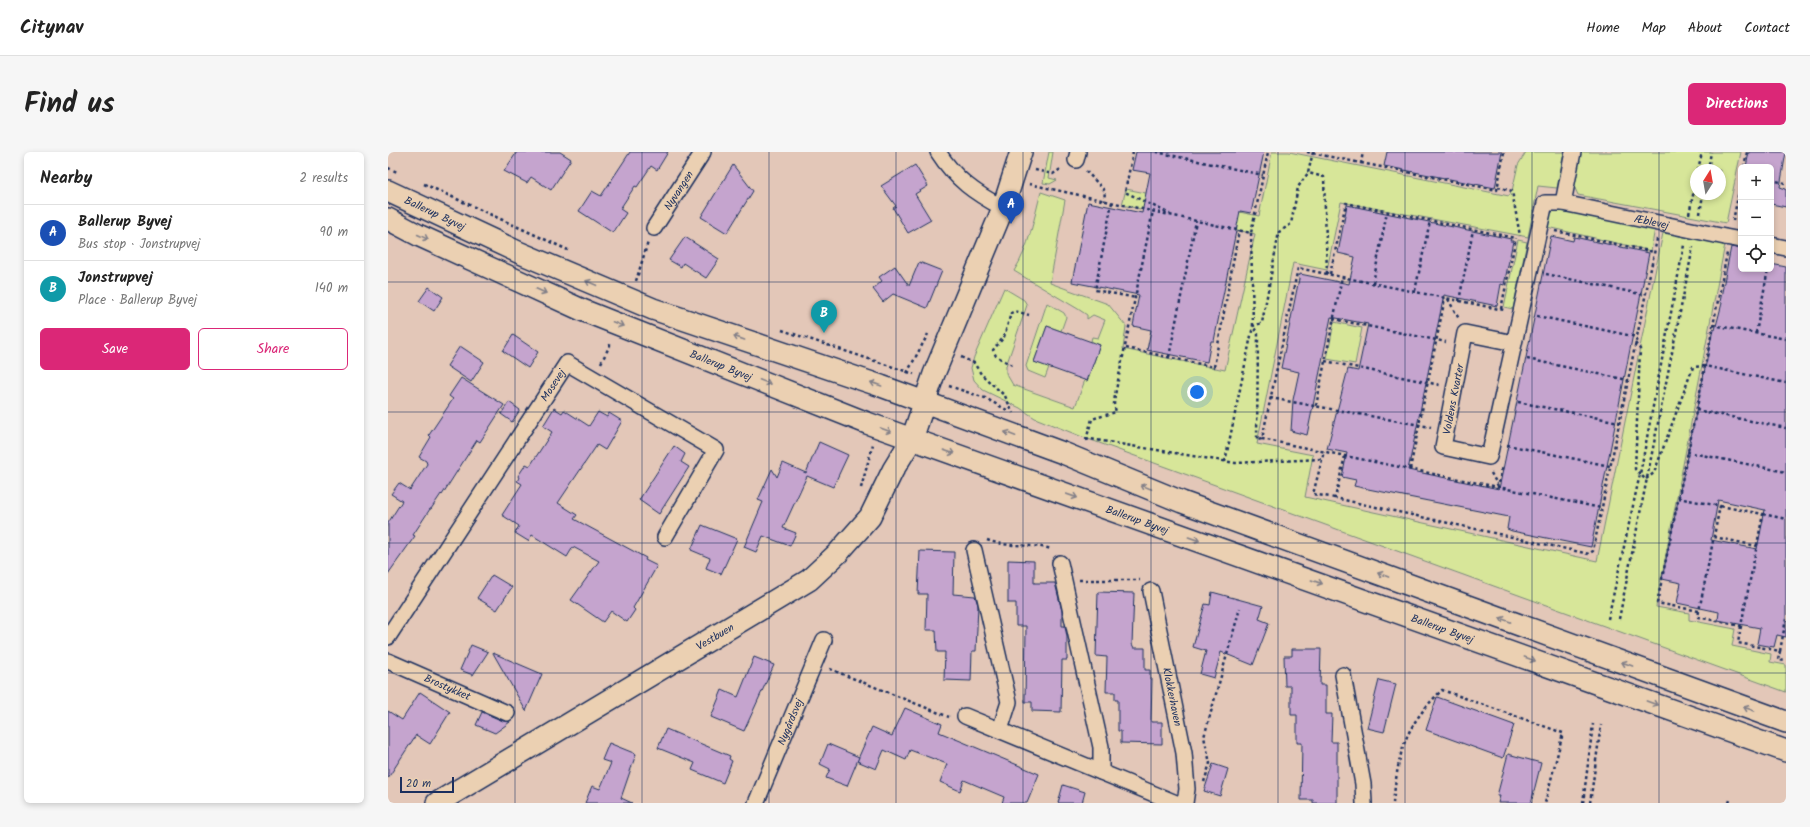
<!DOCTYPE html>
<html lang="en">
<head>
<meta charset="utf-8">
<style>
	:root { --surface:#fff; --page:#f6f6f6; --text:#222; --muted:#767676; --line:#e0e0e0; --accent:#db2777 }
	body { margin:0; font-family:Kalam,sans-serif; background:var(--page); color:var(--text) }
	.controls { position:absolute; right:12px; top:12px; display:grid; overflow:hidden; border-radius:6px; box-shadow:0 2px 6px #0003 }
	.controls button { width:36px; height:36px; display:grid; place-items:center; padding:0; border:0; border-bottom:1px solid var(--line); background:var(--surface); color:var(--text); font:20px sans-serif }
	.compass { position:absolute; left:1302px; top:12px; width:36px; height:36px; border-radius:50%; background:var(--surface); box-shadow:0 2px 6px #0003; rotate:11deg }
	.scale { position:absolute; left:12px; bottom:10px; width:54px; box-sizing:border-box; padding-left:4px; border:2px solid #1b2f5e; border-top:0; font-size:11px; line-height:14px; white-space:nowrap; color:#1b2f5e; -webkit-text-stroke:3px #ebd0b2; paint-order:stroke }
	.you { position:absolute; left:809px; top:240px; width:14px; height:14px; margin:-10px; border:3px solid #fff; border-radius:50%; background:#1a73e8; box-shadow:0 0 0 6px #1a73e833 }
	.badge { display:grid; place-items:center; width:26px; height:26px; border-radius:50%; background:var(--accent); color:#fff; font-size:13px; font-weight:700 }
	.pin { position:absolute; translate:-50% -33px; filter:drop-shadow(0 1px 2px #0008) }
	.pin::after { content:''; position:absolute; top:21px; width:14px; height:12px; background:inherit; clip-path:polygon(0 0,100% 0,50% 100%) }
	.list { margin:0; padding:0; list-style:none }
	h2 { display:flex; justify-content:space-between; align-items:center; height:52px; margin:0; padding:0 16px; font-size:17px }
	h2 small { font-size:13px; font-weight:400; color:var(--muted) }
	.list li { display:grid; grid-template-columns:26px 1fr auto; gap:12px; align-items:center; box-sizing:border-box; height:56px; padding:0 16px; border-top:1px solid var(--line) }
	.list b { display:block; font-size:15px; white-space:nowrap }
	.list p { margin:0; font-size:13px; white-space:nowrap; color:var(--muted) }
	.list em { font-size:13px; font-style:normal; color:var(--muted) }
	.actions { display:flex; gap:8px; padding:12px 16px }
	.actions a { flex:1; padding:9px 0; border:1px solid var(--accent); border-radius:6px; text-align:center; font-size:14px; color:var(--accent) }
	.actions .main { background:var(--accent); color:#fff }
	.icon { flex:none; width:22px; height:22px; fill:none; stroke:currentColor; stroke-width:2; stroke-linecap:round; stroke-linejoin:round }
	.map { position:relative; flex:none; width:1398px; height:651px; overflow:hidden; border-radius:6px }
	header { display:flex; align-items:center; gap:24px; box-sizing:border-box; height:56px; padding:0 20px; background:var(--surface); border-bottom:1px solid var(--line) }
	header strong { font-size:19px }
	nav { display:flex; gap:22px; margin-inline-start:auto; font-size:14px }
	.intro { display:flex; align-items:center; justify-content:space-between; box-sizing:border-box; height:96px; padding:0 24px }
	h1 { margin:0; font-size:28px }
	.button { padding:10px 18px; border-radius:6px; background:var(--accent); color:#fff; font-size:14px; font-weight:700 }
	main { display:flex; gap:24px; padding:0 24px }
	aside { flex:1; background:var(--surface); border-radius:6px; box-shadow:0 2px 6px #0003 }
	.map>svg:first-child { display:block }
	.green { fill:#d7e699; stroke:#798a7c; fill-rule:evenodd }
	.building { fill:#c5a4ce; stroke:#1b2f5e; fill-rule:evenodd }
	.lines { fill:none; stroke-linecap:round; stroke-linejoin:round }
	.street-casing { stroke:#1b2f5e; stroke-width:18 }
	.secondary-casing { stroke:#1b2f5e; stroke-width:24 }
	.path { stroke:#1b2f5e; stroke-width:2.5; stroke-dasharray:3 3; stroke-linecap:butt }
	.street { stroke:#ebd0b2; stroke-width:15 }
	.secondary { stroke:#ebd0b2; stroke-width:21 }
	.street-bridge-casing { stroke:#1b2f5e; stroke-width:18; stroke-linecap:butt }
	.street-bridge { stroke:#ebd0b2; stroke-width:15 }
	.oneway { stroke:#838088 }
	.grid { fill:none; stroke:#1b2f5e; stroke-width:1; stroke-opacity:0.55 }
	.labels { text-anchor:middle; stroke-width:3; stroke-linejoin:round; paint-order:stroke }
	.street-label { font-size:11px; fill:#1b2f5e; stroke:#ebd0b2 }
</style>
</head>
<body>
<header>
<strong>Citynav</strong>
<nav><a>Home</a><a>Map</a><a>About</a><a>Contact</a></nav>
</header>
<div class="intro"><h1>Find us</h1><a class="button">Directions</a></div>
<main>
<aside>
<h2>Nearby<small>2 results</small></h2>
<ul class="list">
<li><span class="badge" style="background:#1a4fb4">A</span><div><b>Ballerup Byvej</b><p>Bus stop · Jonstrupvej</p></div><em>90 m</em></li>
<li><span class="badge" style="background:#0f9aa8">B</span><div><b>Jonstrupvej</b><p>Place · Ballerup Byvej</p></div><em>140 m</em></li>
</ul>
<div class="actions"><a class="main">Save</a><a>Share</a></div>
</aside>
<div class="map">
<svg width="1398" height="651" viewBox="0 0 1398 651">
	<rect width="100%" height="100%" fill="#e3c7b8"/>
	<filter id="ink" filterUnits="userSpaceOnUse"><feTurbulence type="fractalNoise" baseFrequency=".025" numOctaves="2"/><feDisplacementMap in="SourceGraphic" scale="8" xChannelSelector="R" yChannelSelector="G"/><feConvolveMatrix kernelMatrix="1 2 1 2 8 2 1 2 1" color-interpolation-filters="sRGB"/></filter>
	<g filter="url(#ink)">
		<g class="green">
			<path d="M661,0H665L661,26L669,28L662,32L655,31Z"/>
			<path d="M884,0H901L1121,44L1124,39L1130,13L1138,0H1176L1169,36L1150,34L1140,85L953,50L939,118L905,111L869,292L925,303L917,345L1209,409L1275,81L1337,92L1268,455L1301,461V468L1347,477L1344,494L1383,502L1382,510L1398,513V540L692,284L647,266L632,256L595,238L586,228L583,216L586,205L616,136L636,148L639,153L618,214V221L625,233L687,255L697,228L699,229L712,193L703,189L704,185L710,186L717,168L705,163L699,167V163L690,157L626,119C641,96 646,66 653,40L677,48L662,131L720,152L738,174L735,197L837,218L867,82L734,53L738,37L871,64Z"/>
			<path d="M1193,0H1353L1338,71L1190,43L1186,34ZM1308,18H1332V42H1308Z"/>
			<path d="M1169,57L1267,76L1263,99L1159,75L1162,62Z"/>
			<path d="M1130,88L1139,90L1125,157L1116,155Z"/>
			<path d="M659,151L676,161L678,165L673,179L659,174L646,210L661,215L657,226L640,219L638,214Z"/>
			<path d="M946,170L974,176L967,212L939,207Z"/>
		</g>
		<g class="building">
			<path d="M129,0H172L183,7L163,38L143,25L139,31L116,19Z"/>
			<path d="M242,0H280L269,18L263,14L249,35L247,34L232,57L238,61L225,81L191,59L204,39L213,44Z"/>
			<path d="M748,0H876L863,61L852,59L826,189H823L819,210L759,198L763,178L745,174L751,143L684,130L700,50L754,61L762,21L744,18Z"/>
			<path d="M999,0H1114L1107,36L996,14Z"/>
			<path d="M1361,0H1398L1392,35L1398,37V55L1383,52V15H1358Z"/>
			<path d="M345,13L365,39L339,81L313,65Z"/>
			<path d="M527,13L540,34L527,42L543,68L520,81L505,56L508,54L493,34Z"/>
			<path d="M959,53L1123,87L1122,89H1125L1116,133L1113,132L1109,154L1056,143L1020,318L1111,337L1163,84L1185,89L1186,85L1261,101L1203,395L1124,379L1119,377L1121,365L980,337L966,334L968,328L954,325L959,301L939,297L960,217L970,219L980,172L943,165L919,283L903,279L905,248L911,220L893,216L912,122L961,132L967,105L950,101Z"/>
			<path d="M297,85L331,107L318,126L295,111L293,115L281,108Z"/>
			<path d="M1343,95L1353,97V117H1383V112L1398,115V485L1389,483L1386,495L1369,492L1372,476L1330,468L1331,460L1289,451L1293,431L1274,427L1325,177L1327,178L1334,151L1332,150ZM1330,348L1377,358L1369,397L1323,388Z"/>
			<path d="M531,110L554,119L539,156L505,142L495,150L485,137L494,129L491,125L507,114L521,134Z"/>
			<path d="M41,135L55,145L46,159L31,149Z"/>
			<path d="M659,174L712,193L699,229L646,210Z"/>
			<path d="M125,183L150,200L140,216L115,199Z"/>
			<path d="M72,194L96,210L83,230L59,214Z"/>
			<path d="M73,226L116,253L92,290L89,288L54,343L53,342L43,357H42L25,383L27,384L0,422V371L14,349L3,342L11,331L22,338L39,312L38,309L31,305L43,285L41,283L65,247L61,244Z"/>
			<path d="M121,250L132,258L124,270L113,262Z"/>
			<path d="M166,256L174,261L176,258L201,274L210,260L219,265L221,261L234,269L217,298L209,293L170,351L189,363L186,367L258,406L257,408L269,414L245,456L247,458L239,470L223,459L215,470L183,448L211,409L185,395L179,405L144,383L140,389L127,381L131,374L114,363L134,332L129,329L131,326L130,324L138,312L142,314L164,280L155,274Z"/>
			<path d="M431,290L460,303L445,335L419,324L395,376L408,381L402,394L375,384L368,400L356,395L375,350L370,348L384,317L389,325L395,311L418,321Z"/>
			<path d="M286,294L297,302L293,310L301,315L271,362L251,348Z"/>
			<path d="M314,373L349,387L333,422L318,416L322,406L303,398Z"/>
			<path d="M532,399L566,400L565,442L587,444L590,453L588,499H584L583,529L556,528L557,500H549L548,478H538L539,442H530Z"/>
			<path d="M620,408L646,409V431H667L674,459V474H677L679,485V508H674L673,560L644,559V550H637L638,474H628V451H620Z"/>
			<path d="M104,423L124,435L109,458L89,446Z"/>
			<path d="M710,440L746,441L744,492L746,496H757V518H762V527H764L763,570H774V592L733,591V579H730V548H727V540H718L719,505L708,504Z"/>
			<path d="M824,440L875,454L871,467L881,471L865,513L833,500L826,526L812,522L818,499L805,495L817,452L822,453Z"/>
			<path d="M83,493L100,500L85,523L72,518Z"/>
			<path d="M904,497H933L932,533H938V562H944L943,590H949V651H925V648H913L914,591H909V563H903V534H897L896,504H904Z"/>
			<path d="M105,501L154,522L138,559Z"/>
			<path d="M366,505L386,513L356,579L323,565L334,538L350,545Z"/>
			<path d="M991,528L1008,532L996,580L979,576Z"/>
			<path d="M32,540L62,560L42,592L28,583L0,626V559L14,568Z"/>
			<path d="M1049,545L1126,573L1115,606L1038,578Z"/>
			<path d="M517,556L554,572L551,580L651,622L639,651H614L616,645L576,628L572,639L552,630L559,612L522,598L518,608L496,598L488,617L469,609L484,575L504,584Z"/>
			<path d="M94,560L115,569L122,570L107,581L88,573Z"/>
			<path d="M278,577L342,604L341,607L344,609L335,631L304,618L307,611L270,596Z"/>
			<path d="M221,591L248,602L233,646L244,651H197L204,634L212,637L223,611L214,608Z"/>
			<path d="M440,592L471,605L459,634L438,626L442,617L432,612Z"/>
			<path d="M1120,602L1153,611L1143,651H1110L1112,644H1109Z"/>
			<path d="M825,612L840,617L832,644L816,639Z"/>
			<path d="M675,633L697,640L694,651H670Z"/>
		</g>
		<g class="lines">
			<defs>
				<g id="street">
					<path d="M550,0C568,28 587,41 615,56"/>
					<path d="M688,8L690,0"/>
					<path d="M1175,51L1185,0"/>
					<path id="s1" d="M266,76L315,0"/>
					<path d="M1337,85L1353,88"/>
					<path d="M1383,93L1398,96"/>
					<path id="s2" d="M1126,191L1077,181L1055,295L1101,305L1157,51H1175L1280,73"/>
					<path d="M586,398L621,550L612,578"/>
					<path d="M672,411L713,595V620"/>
					<path id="s3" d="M763,439L796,601L799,637L797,651"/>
					<path id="s4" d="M0,485L179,211L328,298L277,385"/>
					<path id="s5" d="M0,509L119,561"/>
					<path d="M955,523L975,632L976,651"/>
					<path d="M577,564L788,651"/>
					<path id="s6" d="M368,651L436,488"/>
				</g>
				<g id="secondary">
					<path id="s7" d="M0,39L130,100L265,157L493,234L675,301L794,350L1398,570"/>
					<path id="s8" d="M0,67L32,84L194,158L479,271L1398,599"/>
					<path id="s9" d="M49,651L421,428L450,401L482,365L505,318L524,287L546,222L615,56L633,0"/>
				</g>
			</defs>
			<use href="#street" class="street-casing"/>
			<use href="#secondary" class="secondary-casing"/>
			<g class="path">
				<path d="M745,0L737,40L782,62"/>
				<path d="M768,0L875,23"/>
				<path d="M919,0L973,11L975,0"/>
				<path d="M925,0L920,21L936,25L939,122L1116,158"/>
				<path d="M1135,0H1136"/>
				<path d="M973,11L1109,38L1116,0"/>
				<path d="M1356,15L1359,0"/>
				<path d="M0,16L9,20"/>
				<path d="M647,18L665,22L674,16"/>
				<path d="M1310,18L1314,0"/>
				<path d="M1320,18L1323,0"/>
				<path d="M698,19L717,39L716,49"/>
				<path d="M1383,28L1397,31"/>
				<path d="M36,32L180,98"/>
				<path d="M641,32L863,81L880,0"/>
				<path d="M1110,35L1124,39L1132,84"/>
				<path d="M724,50L707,138L748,146"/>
				<path d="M1301,62L1308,29"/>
				<path d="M1312,62L1315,42"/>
				<path d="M1345,69L1353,30"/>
				<path d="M1167,79L1266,100"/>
				<path d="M863,81L865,174L870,182L869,288L874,287"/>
				<path d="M939,122L910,116L874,287L1213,356"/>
				<path d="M942,122L958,51L1127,86"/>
				<path d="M1158,122L1257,143"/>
				<path d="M248,129L260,90"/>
				<path d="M985,131L999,60"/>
				<path d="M1027,139L1042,69"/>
				<path d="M1060,147L1071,167"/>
				<path d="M1071,149L1085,78"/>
				<path d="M1113,157L1128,86"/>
				<path d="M1149,164L1249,185"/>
				<path d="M945,167L1058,190"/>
				<path d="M1325,173L1398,187"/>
				<path d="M394,178L526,222"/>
				<path d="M1368,181L1380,117"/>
				<path d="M1247,191L1252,197L1247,317L1257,327"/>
				<path d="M738,196L826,215L851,78"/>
				<path d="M573,205L586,211L593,222L617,244L625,261"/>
				<path d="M781,205L808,69"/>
				<path d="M1139,207L1240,228"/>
				<path d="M937,209L1052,233"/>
				<path d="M213,211L223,191"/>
				<path d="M624,213L608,204L605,198L616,185L623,161L627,159L641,163"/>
				<path d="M519,221L540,182"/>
				<path d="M561,234L597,246L619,258"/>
				<path d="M882,246L1043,275"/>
				<path d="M1130,250L1231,270"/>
				<path d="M928,254L954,125"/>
				<path d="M1308,258L1398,276"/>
				<path d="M698,288L702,287L847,311L934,307L936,299"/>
				<path d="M698,288L704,267L728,260L726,252L727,243L765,59"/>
				<path d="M1119,293L1222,314"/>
				<path d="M1299,300L1398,320"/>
				<path d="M957,304L947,346L1201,402L1205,399L1269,87"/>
				<path d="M934,308L925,342L947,346"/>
				<path d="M837,310L865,174L874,171L891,80L903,72L910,35L920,21"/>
				<path d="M1022,317L1057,146"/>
				<path d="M1103,321L1110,334L1114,316"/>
				<path d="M1258,327L1266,321L1305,215L1317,214L1398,231"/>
				<path d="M473,336L485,292"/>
				<path d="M1290,346L1332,354L1311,459L1269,451C1293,334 1317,218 1339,101"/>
				<path d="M1375,362L1398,367"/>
				<path d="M1326,385L1369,394"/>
				<path d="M599,388C620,396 642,391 663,397"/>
				<path d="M691,428H752"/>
				<path d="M1311,459L1310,465L1353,474L1375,362L1332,354"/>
				<path d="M1220,467L1252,322L1296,93"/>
				<path d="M1231,467L1305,95"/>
				<path d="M1353,474L1350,491L1392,499L1390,508L1398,509"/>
				<path d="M1392,499L1398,467"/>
				<path d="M442,517L561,565"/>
				<path d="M816,630L822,611L816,585L852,456"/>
				<path d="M1005,651C1011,599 1015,576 1054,538L1175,581L1157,651"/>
				<path d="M1195,651L1205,572"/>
				<path d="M1202,651L1213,573"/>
				<path d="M1341,651L1342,648"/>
			</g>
			<use href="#street" class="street"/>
			<use href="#secondary" class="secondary"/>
			<defs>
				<path id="street-bridge" d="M1280,73L1337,85"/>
			</defs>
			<use href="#street-bridge" class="street-bridge-casing"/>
			<use href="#street-bridge" class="street-bridge"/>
		</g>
		<defs><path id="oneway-shaft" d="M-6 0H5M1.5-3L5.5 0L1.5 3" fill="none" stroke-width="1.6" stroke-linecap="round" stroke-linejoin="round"/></defs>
		<g class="oneway">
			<use href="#oneway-shaft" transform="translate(35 85) rotate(25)"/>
			<use href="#oneway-shaft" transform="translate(203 131) rotate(-157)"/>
			<use href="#oneway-shaft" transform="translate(153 139) rotate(24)"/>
			<use href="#oneway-shaft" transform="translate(230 172) rotate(22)"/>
			<use href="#oneway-shaft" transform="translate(351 186) rotate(-161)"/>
			<use href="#oneway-shaft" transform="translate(377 230) rotate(22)"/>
			<use href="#oneway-shaft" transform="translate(488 232) rotate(-161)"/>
			<use href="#oneway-shaft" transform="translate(498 278) rotate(20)"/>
			<use href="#oneway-shaft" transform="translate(622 282) rotate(-159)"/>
			<use href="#oneway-shaft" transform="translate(561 300) rotate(19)"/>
			<use href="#oneway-shaft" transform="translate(758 335) rotate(-158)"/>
			<use href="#oneway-shaft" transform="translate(684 344) rotate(19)"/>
			<use href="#oneway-shaft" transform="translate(806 387) rotate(19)"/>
			<use href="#oneway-shaft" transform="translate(995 423) rotate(-160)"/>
			<use href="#oneway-shaft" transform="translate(929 430) rotate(19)"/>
			<use href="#oneway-shaft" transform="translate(1117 468) rotate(-160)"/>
			<use href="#oneway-shaft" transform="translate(1142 507) rotate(20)"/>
			<use href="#oneway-shaft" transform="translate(1239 512) rotate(-160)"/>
			<use href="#oneway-shaft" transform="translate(1264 551) rotate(20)"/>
			<use href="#oneway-shaft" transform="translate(1361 557) rotate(-160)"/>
		</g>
	</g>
	<path class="grid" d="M127,0V651M254,0V651M381,0V651M508,0V651M635,0V651M763,0V651M890,0V651M1017,0V651M1144,0V651M1271,0V651M0,130H1398M0,260H1398M0,391H1398M0,521H1398"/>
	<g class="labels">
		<g class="street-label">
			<text dy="4" stroke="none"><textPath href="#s1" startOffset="45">Nyvangen</textPath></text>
			<text dy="4" stroke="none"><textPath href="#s7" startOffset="52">Ballerup Byvej</textPath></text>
			<text dy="4" stroke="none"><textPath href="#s2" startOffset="582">Æblevej</textPath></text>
			<text dy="4" stroke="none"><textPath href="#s8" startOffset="364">Ballerup Byvej</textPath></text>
			<text dy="4" stroke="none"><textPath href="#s4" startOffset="301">Mosevej</textPath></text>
			<text transform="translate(1065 247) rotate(-79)" y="4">Voldens Kvarter</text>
			<text dy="4" stroke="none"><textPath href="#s8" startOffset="808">Ballerup Byvej</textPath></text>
			<text dy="4" stroke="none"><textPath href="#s8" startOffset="1132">Ballerup Byvej</textPath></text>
			<text dy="4" stroke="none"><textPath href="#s9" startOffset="324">Vestbuen</textPath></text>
			<text dy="4" stroke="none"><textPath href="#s5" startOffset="65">Brostykket</textPath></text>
			<text dy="4" stroke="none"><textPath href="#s3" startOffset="108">Klokkerhaven</textPath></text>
			<text dy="4" stroke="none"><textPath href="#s6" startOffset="88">Nygårdsvej</textPath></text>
		</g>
	</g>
</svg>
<div class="controls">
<button>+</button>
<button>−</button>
<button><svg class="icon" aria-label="locate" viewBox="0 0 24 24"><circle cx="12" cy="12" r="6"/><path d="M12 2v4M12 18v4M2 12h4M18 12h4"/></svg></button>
</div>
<svg class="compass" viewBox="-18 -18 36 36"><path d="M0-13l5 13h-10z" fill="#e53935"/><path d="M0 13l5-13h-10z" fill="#767676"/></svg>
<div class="scale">20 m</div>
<div class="you"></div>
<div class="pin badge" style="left:623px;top:72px;background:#1a4fb4">A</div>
<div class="pin badge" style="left:436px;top:181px;background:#0f9aa8">B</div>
</div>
</main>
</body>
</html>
